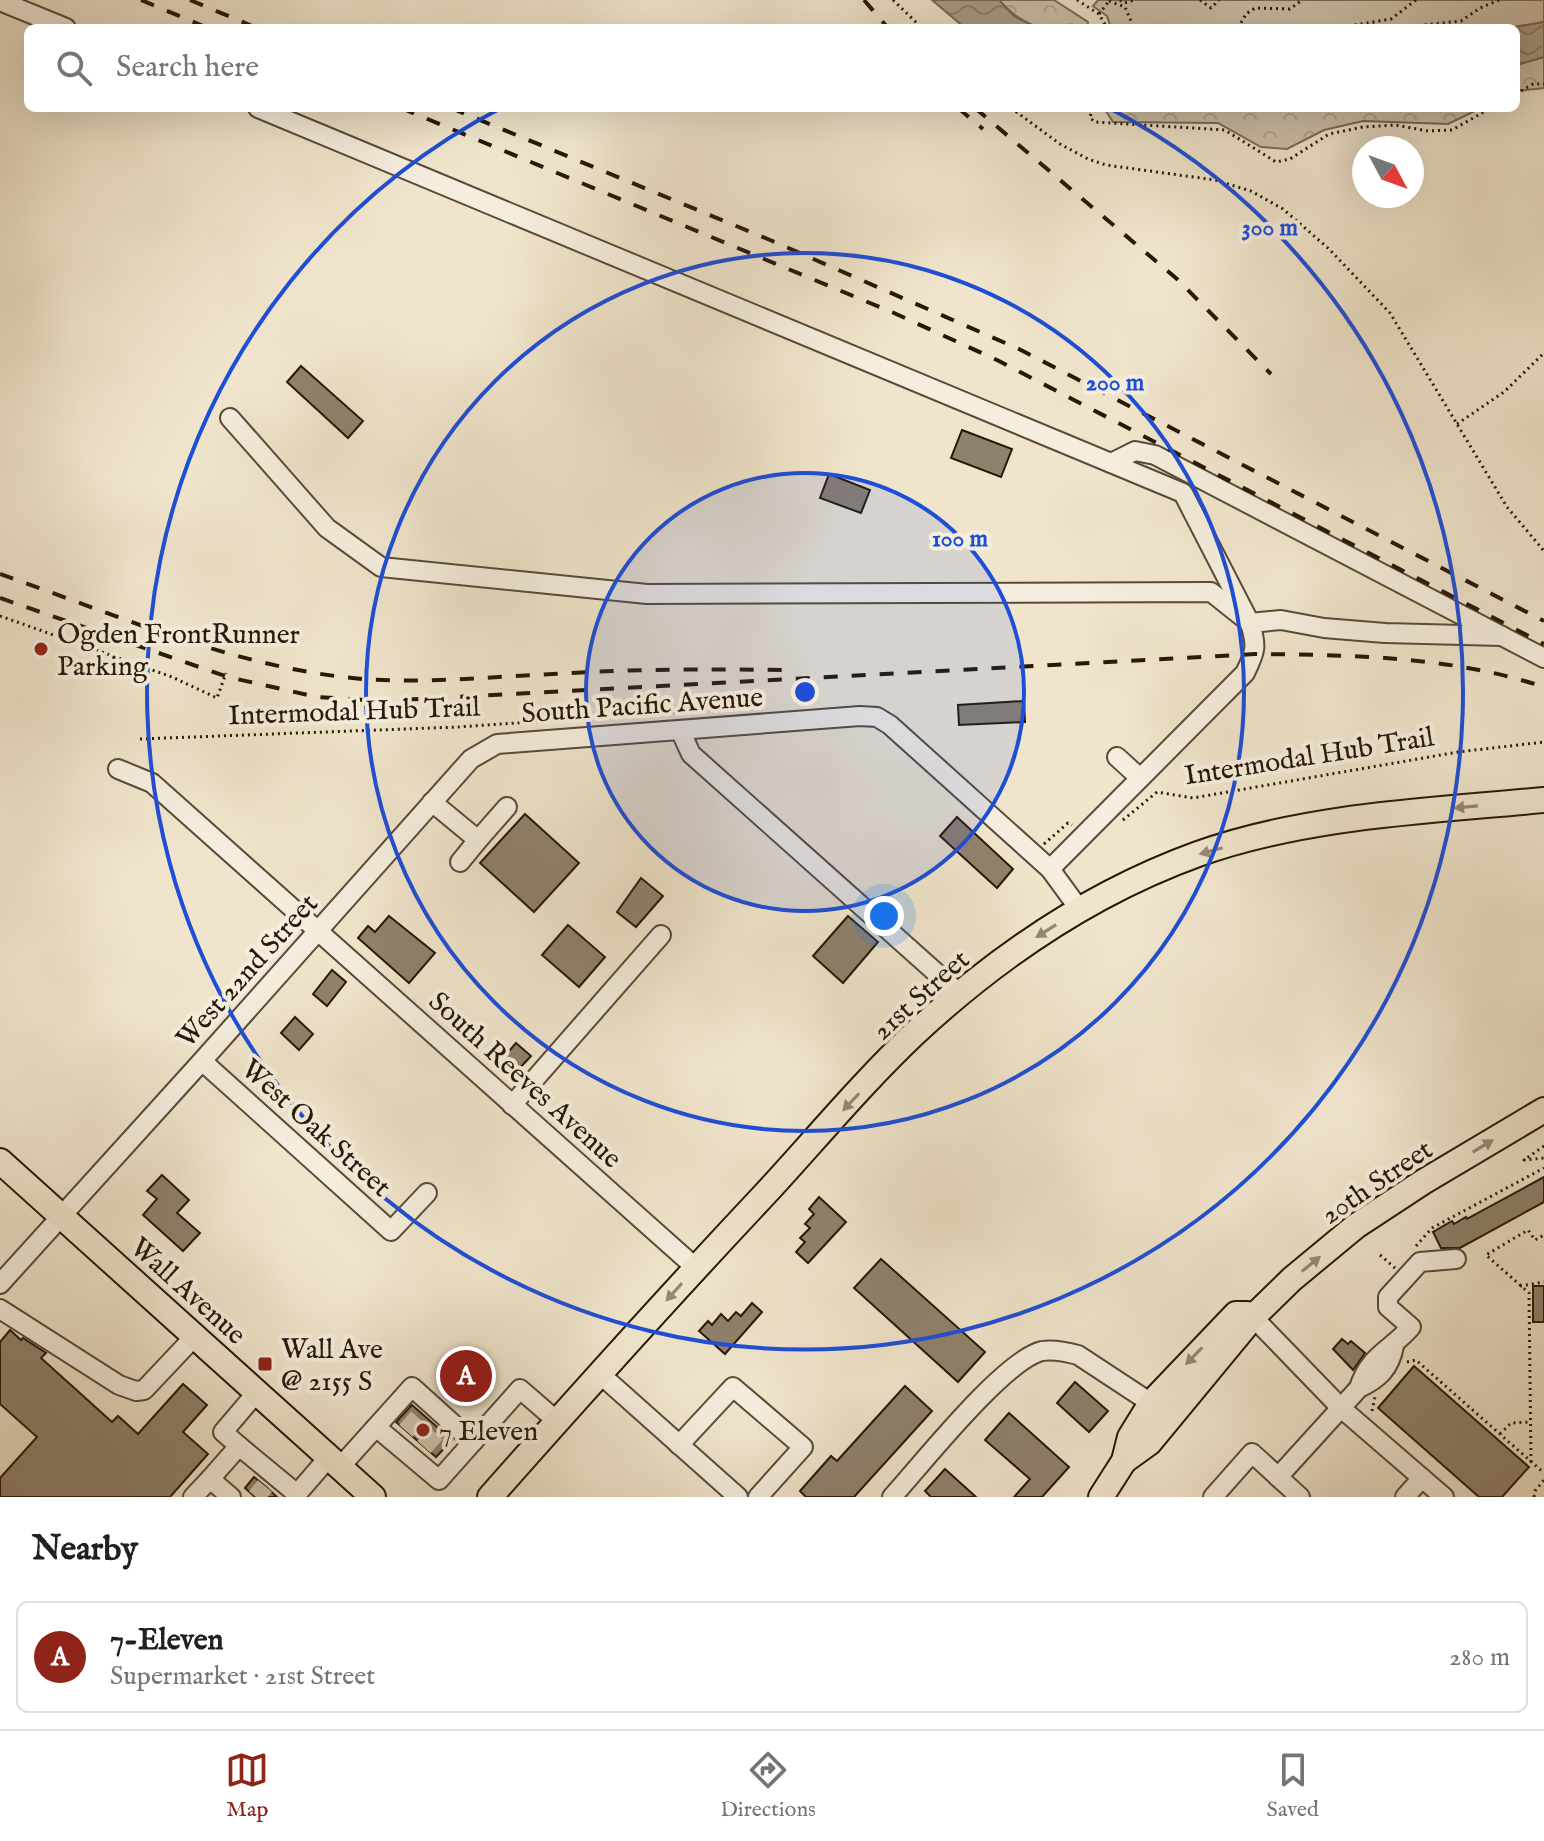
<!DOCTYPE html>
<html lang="en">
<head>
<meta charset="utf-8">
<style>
	:root { --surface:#fff; --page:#f2f2f2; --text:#202124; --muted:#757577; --line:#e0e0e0; --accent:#8f2418 }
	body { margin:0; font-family:"IM FELL English",serif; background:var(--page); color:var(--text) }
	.compass { position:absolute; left:1352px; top:136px; width:72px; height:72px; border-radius:50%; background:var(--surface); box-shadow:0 8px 32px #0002; rotate:131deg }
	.you { position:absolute; left:884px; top:916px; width:28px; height:28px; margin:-20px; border:6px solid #fff; border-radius:50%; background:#1a73e8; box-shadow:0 0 0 12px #1a73e833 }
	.badge { display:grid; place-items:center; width:52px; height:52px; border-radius:50%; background:var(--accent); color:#fff; font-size:26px; font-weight:700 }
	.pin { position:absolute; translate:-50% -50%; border:4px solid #fff; box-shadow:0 2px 8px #0006 }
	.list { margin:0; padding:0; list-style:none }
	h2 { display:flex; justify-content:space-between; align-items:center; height:104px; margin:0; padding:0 32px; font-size:34px }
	h2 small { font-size:26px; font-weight:400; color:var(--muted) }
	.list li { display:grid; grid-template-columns:52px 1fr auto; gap:24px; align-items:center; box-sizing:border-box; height:112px; margin:0 16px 16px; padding:0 16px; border:2px solid var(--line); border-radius:12px }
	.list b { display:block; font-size:30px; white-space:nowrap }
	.list p { margin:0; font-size:26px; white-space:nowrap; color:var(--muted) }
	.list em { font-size:26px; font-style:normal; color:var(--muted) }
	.icon { flex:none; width:44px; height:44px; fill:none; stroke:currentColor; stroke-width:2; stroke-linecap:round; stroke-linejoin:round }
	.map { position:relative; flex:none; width:1544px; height:1497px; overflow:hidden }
	.search { position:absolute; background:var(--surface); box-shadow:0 8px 32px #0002; left:24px; right:24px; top:24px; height:88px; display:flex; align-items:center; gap:20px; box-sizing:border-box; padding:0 28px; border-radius:12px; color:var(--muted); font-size:30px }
	.sheet { height:232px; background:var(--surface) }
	nav { display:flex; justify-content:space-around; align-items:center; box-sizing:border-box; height:112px; border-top:2px solid var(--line); background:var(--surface); font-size:22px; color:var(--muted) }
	nav a { display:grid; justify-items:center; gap:4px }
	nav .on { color:var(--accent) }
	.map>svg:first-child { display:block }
	.forest { fill:url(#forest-crowns); stroke:#7a6c59; stroke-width:2 }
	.pitch { fill:#cec2ab; stroke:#7a6c59; stroke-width:2 }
	.water { fill:url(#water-waves); stroke:#766955; stroke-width:2 }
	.building { fill:#8f826d; stroke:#261707; stroke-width:2 }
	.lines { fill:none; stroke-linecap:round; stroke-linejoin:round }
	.minor-tunnel { stroke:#d2c6ae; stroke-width:18; stroke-dasharray:18 9; stroke-linecap:butt }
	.minor-casing { stroke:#584a38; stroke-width:22 }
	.major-casing { stroke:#261707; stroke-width:28 }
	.path { stroke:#261707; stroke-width:3; stroke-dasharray:2 4; stroke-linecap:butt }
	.minor { stroke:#f5eede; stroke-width:18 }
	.major { stroke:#f0e5cc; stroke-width:24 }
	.rail { stroke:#261707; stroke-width:4; stroke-dasharray:14 14; stroke-linecap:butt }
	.oneway { fill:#958873 }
	.ring { fill:none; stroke:#1d4ed8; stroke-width:4 }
	.poi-dot { fill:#8f2418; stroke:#f5eede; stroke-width:3 }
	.labels { text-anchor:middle; stroke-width:8; stroke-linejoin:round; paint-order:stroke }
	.poi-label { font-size:28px; fill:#261707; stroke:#f5eede; text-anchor:start }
	.street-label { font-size:28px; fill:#261707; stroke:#f5eede }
	.centre { fill:#1d4ed8; stroke:#f5eede; stroke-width:4 }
	.ring-label { font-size:24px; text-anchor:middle; font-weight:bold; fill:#1d4ed8; stroke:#f5eede; stroke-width:8; stroke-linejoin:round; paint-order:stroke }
</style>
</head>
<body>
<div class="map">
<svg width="1544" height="1497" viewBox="0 0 1544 1497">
	<defs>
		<pattern id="forest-crowns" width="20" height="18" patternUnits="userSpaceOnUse" patternTransform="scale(2)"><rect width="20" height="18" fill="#cec2ab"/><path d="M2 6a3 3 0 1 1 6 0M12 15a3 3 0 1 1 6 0" fill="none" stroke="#b1a692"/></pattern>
		<pattern id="water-waves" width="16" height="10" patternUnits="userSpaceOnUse" patternTransform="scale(2)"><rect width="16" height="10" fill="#ab9f89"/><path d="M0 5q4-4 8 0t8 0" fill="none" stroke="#8b816e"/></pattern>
	</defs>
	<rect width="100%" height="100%" fill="#f0e5cc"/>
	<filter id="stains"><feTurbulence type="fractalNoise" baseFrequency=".0025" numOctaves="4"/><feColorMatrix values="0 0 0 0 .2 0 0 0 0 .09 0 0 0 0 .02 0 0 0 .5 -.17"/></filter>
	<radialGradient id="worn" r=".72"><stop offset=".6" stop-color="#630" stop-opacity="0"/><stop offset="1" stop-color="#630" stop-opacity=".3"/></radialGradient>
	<g class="forest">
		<path d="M999,0H1054L1088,22L1087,28C1045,28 1029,33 999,0Z"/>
		<path d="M1544,57V88L1516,91V65Z"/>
		<path d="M1104,108L1268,111L1269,108H1481L1448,124L1363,121L1324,130L1287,149L1261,147L1218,123L1113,122Z"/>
	</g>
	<path class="pitch" d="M1098,0H1544V22L1509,28H1111L1107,16L1093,6Z"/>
	<g class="water">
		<path d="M932,0H999L1014,16L1037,28H965Z"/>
		<path d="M1544,22V57L1516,65V28H1509Z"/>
	</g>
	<g class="building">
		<path d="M301,366L363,421L348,438L287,382Z"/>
		<path d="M962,430L1012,449L1001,477L951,458Z"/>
		<path d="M829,474L870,490L861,513L820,498Z"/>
		<path d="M1024,701L1025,722L959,725L958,705Z"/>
		<path d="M525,814L579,863L534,912L480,863Z"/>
		<path d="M957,817L1013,869L997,888L940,836Z"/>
		<path d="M641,878L663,896L636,927L617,912Z"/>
		<path d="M389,916L435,953L409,983L358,938L368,926L375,932Z"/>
		<path d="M848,916L878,942L843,983L813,956Z"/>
		<path d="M568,925L605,957L579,987L542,955Z"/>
		<path d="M332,970L346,982L327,1006L313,994Z"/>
		<path d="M295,1017L313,1034L299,1050L281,1033Z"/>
		<path d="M516,1043L531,1056L517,1071L503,1058Z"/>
		<path d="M162,1175L189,1200L177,1213L200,1233L183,1251L143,1215L157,1199L147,1191Z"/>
		<path d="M1544,1177V1202L1460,1248H1441L1433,1232L1452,1221L1454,1224L1466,1217L1467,1219Z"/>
		<path d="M819,1197L846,1222L808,1263L796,1252L805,1242L800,1238L810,1228L805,1224L814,1214L809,1209Z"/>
		<path d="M881,1259L985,1352L958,1382L854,1288Z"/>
		<rect x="1533" y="1286" width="11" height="36"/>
		<path d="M752,1303L762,1312L725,1354L699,1331L708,1321L712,1325L721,1314L728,1321L736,1312L741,1316Z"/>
		<path d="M10,1330L21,1340L23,1338L46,1353L41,1358L112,1422L118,1416L138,1434L183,1384L207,1405L183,1432L208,1454L170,1497H0V1478L37,1437L0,1404V1342Z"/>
		<path d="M1342,1339L1348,1344L1351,1341L1365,1353L1353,1370L1333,1349Z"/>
		<path d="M457,1349L494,1382L478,1400H472L438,1370Z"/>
		<path d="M1414,1366L1529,1467L1502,1497H1479L1378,1408Z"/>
		<path d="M1075,1382L1108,1411L1089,1432L1057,1403Z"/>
		<path d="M905,1386L932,1411L854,1497H806L800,1491L831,1456L837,1461Z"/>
		<path d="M412,1405L452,1440L436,1457L396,1422Z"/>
		<path d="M1009,1413L1069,1467L1042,1497H1014L1030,1479L985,1440Z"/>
		<path d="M945,1469L976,1497H931L925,1491Z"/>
		<path d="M254,1477L265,1486L277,1497H255L245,1488Z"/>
	</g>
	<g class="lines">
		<g class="minor-tunnel">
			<path d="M406,1431L422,1413"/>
			<path d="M424,1447L440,1429"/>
			<path d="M256,1497L265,1486"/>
		</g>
		<defs>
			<g id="minor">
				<path d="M0,1L66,28"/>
				<path d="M258,108L1183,493L1250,623C1257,646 1256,651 1245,673L1050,869"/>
				<path d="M230,418L327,528L381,567L647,594L1211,592L1250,623L1281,620L1324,628L1385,633L1502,636"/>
				<path d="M1111,463L1135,451L1155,455L1544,658"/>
				<path d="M680,730L691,754L960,994"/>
				<path d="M1117,757L1140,778"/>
				<path d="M118,769L152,783L696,1268"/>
				<path d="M432,802L478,840L507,807"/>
				<path d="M460,862L478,840"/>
				<path d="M202,1061L391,1231L427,1193"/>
				<path d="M512,1105L661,935"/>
				<path d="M0,1284L202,1061L471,759L497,744L860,716L877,717L890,725L1050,869L1080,910"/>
				<path d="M0,1309L119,1385L136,1391L144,1390L195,1336"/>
				<path d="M1253,1317L1341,1408L1444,1497"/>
				<path d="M600,1374L738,1497"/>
				<path d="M1359,1388C1369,1355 1390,1351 1411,1327L1388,1307V1297L1420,1262L1456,1259"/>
				<path d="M376,1427L412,1387L473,1442"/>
				<path d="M679,1445L733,1387L803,1447L758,1497"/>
				<path d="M239,1446L297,1494L329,1457"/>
				<path d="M340,1467L376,1427L439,1480L520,1389L558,1422"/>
				<path d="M1278,1477L1359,1388C1379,1379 1390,1368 1394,1346"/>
				<path d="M193,1497L210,1479"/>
				<path d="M231,1497L210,1479L239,1446L223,1432L257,1392"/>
				<path d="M892,1497C922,1464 1004,1360 1042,1351C1054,1349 1067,1352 1078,1355L1151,1403"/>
				<path d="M1213,1497L1252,1453L1300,1497"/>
				<path d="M1405,1497L1422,1478"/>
			</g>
			<g id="major">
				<path d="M0,1161L373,1497"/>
				<path d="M1124,1461L1149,1443L1253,1317L1292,1279L1356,1226L1423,1182L1544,1110"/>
				<path d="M490,1497C581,1394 672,1293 766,1193C815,1140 862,1083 915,1033C997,957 1093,892 1198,854C1308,815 1429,811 1544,800"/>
				<path d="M1101,1497L1124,1461L1130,1437L1151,1403L1236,1314H1247"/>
			</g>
		</defs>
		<use href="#minor" class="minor-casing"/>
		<use href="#major" class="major-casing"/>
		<g class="path">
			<path d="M893,0L922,28"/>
			<path d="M1077,0L1099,14L1107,28"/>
			<path d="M1120,0L1124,3L1135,0"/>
			<path d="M1200,0L1211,8L1219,0"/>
			<path d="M1109,1L1125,7L1134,28"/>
			<path d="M1099,14L1109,1"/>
			<path d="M1372,25L1392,28"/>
			<path d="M1238,28L1246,14L1255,8L1290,9L1302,0"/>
			<path d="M1337,28L1391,19L1416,0"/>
			<path d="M1395,28L1461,21L1480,8L1499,0"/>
			<path d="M1516,94L1533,84H1544"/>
			<path d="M1011,108L1060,144L1088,159L1106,165L1215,180L1251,191L1283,209L1329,249L1390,313L1507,507L1544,551"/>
			<path d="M1092,108L1090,118L1095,122L1225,130L1276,162L1290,159L1329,134L1363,127L1395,125L1428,131L1452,130L1491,108"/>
			<path d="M1457,424L1504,392L1544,353"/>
			<path d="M0,616L172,677L217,698L226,673"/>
			<path d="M140,739L458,727L748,707"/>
			<path d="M1123,820L1157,792L1193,798L1458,752L1544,742"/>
			<path d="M1044,844L1068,823L1072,825"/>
			<path d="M1544,1146L1524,1160L1544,1158"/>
			<path d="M1416,1246L1432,1228L1544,1168"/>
			<path d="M1380,1255L1395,1268"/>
			<path d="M1520,1286L1544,1282"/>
			<path d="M1407,1362L1416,1360L1544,1473"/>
			<path d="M1372,1411L1375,1397"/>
			<path d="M1500,1434L1511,1423L1531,1422"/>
			<path d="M1531,1462L1529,1293L1486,1255L1528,1230L1535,1240L1544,1235"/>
			<path d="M1534,1497L1535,1491L1544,1480"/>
		</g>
		<use href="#minor" class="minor"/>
		<use href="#major" class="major"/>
		<g class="rail">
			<path d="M141,0L208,28"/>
			<path d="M190,0L257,28"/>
			<path d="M864,0L888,28"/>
			<path d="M401,108L894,313L997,360L1544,644"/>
			<path d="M451,108L770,240L1019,349L1544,621"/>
			<path d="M958,108L983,129"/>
			<path d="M975,108L1177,279L1271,374"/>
			<path d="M0,574C109,612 220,661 335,676C407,686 481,677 553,674C630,669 707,669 783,670"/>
			<path d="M0,598L228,677L317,697L381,701L1255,654C1352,655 1451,656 1544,687"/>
		</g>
	</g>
	<defs><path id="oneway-solid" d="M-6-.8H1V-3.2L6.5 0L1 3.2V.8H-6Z" transform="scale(2)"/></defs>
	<g class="oneway">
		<use href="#oneway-solid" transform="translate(1466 807) rotate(175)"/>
		<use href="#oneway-solid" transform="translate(1211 851) rotate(164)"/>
		<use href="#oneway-solid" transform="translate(1046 931) rotate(148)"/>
		<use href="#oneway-solid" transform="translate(851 1102) rotate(133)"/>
		<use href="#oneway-solid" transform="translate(1483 1146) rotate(-31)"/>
		<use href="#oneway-solid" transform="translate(1311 1264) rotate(-39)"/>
		<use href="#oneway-solid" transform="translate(674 1292) rotate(132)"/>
		<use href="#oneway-solid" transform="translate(1194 1356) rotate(134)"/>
	</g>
	<circle cx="805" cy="692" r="219" fill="#1d4ed8" fill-opacity=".12"/>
	<g class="ring">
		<circle cx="805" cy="692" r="219"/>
		<circle cx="805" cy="692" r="439"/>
		<path d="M1109 108A658 658 0 1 1 501 108"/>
	</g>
	<g class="poi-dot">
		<circle cx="41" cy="649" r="8"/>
		<rect x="257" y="1356" width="16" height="16" rx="4"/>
		<circle cx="423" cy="1430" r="8"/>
	</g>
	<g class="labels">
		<g class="poi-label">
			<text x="57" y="643">Ogden FrontRunner<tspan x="57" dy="32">Parking</tspan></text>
			<text x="281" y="1358">Wall Ave<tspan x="281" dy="32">@ 2155 S</tspan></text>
			<text x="439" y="1440">7 Eleven</text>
		</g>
		<g class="street-label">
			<text transform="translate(642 704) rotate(-4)" y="10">South Pacific Avenue</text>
			<text transform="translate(354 710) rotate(-2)" y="10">Intermodal Hub Trail</text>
			<text transform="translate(1309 755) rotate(-9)" y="10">Intermodal Hub Trail</text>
			<text transform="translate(246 970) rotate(-48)" y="10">West 22nd Street</text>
			<text transform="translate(920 994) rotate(-42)" y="10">21st Street</text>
			<text transform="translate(526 1079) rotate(42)" y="10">South Reeves Avenue</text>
			<text transform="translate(317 1127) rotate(42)" y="10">West Oak Street</text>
			<text transform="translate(1376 1181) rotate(-34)" y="10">20th Street</text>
			<text transform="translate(189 1290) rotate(42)" y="10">Wall Avenue</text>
		</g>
	</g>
	<circle cx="805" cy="692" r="12" class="centre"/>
	<g class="ring-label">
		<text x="1270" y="235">300 m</text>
		<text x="1115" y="390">200 m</text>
		<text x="960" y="546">100 m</text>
	</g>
	<rect width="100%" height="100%" filter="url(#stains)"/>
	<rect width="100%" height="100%" fill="url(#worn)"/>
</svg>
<svg class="compass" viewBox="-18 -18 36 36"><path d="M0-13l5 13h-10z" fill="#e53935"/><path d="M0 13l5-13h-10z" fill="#757577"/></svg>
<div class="you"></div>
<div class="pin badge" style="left:466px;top:1376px">A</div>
<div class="search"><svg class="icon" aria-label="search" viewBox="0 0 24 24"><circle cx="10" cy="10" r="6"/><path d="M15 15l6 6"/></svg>Search here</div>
</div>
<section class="sheet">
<h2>Nearby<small></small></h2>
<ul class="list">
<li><span class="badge">A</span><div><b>7-Eleven</b><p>Supermarket · 21st Street</p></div><em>280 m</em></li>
</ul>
</section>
<nav>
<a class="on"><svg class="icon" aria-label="map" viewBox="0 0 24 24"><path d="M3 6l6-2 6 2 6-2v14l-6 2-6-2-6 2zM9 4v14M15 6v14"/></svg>Map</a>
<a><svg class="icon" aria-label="directions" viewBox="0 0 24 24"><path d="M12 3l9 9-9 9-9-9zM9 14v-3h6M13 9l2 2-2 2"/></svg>Directions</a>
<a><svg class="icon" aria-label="saved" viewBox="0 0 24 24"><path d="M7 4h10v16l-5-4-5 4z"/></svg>Saved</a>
</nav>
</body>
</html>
